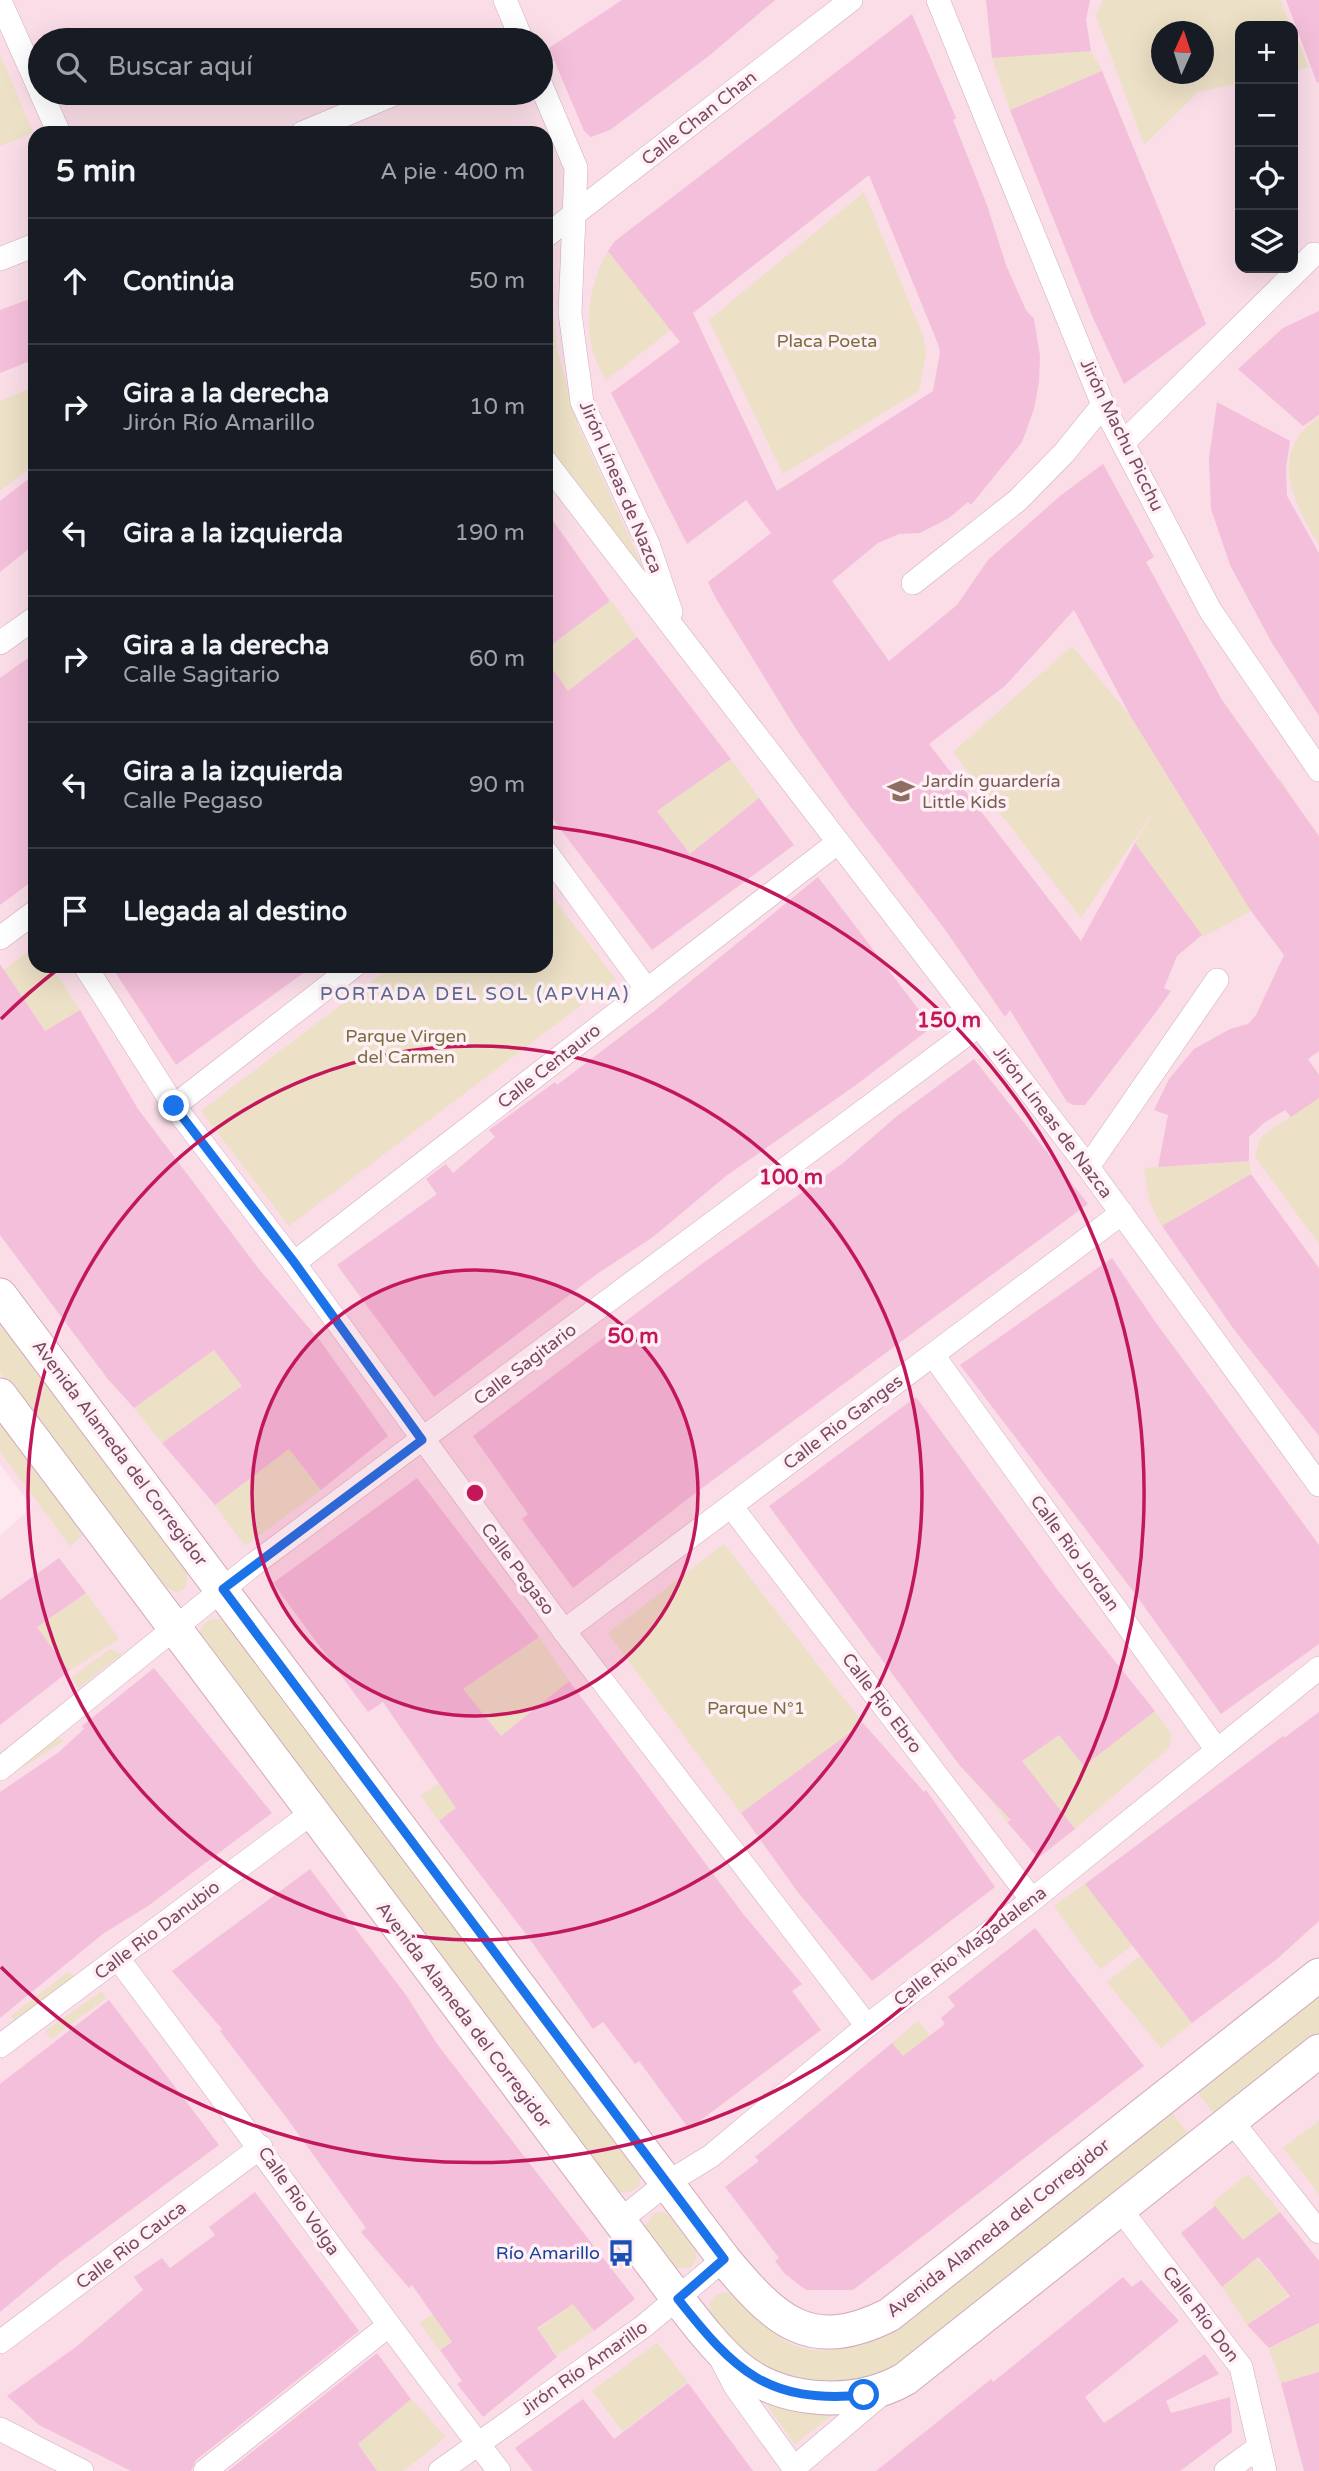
<!DOCTYPE html>
<html lang="es">
<head>
<meta charset="utf-8">
<style>
	:root { --surface:#171b24; --page:#20242c; --text:#f1f3f6; --muted:#9ea1a6; --line:#363941 }
	body { margin:0; font-family:"Varela Round",sans-serif; background:var(--page); color:var(--text) }
	.controls { position:absolute; right:21px; top:21px; display:grid; overflow:hidden; border-radius:14px; box-shadow:0 7px 28px #0002 }
	.controls button { width:63px; height:63px; display:grid; place-items:center; padding:0; border:0; border-bottom:2px solid var(--line); background:var(--surface); color:var(--text); font:35px sans-serif }
	.compass { position:absolute; left:1151px; top:21px; width:63px; height:63px; border-radius:50%; background:var(--surface); box-shadow:0 7px 28px #0002; rotate:3deg }
	.stop { position:absolute; width:21px; height:21px; margin:-16px; border:5px solid #1a73e8; border-radius:50%; background:#fff }
	.stop.end { background:#1a73e8; border-color:#fff; box-shadow:0 2px 7px #0008 }
	.list { margin:0; padding:0; list-style:none }
	h2 { display:flex; justify-content:space-between; align-items:center; height:91px; margin:0; padding:0 28px; font-size:30px }
	h2 small { font-size:23px; font-weight:400; color:var(--muted) }
	.list li { display:grid; grid-template-columns:46px 1fr auto; gap:21px; align-items:center; box-sizing:border-box; height:126px; padding:0 28px; border-top:2px solid var(--line) }
	.list b { display:block; font-size:26px; white-space:nowrap }
	.list p { margin:0; font-size:23px; white-space:nowrap; color:var(--muted) }
	.list em { font-size:23px; font-style:normal; color:var(--muted) }
	.icon { flex:none; width:38px; height:38px; fill:none; stroke:currentColor; stroke-width:2; stroke-linecap:round; stroke-linejoin:round }
	.map { position:relative; flex:none; width:1319px; height:2471px; overflow:hidden }
	.search { position:absolute; background:var(--surface); box-shadow:0 7px 28px #0002; left:28px; top:28px; width:525px; height:77px; display:flex; align-items:center; gap:18px; box-sizing:border-box; padding:0 24px; border-radius:38px; color:var(--muted); font-size:26px }
	.panel { position:absolute; background:var(--surface); box-shadow:0 7px 28px #0002; left:28px; top:126px; width:525px; height:847px; border-radius:21px }
	.map>svg:first-child { display:block }
	.residential { fill:#fadde7; fill-rule:evenodd }
	.green { fill:#ece0c6; fill-rule:evenodd }
	.building { fill:#f4bfda; fill-rule:evenodd }
	.lines { fill:none; stroke-linecap:round; stroke-linejoin:round }
	.street-casing { stroke:#d1adbe; stroke-width:24 }
	.secondary-casing { stroke:#d1a9bb; stroke-width:35 }
	.street { stroke:#fff; stroke-width:23 }
	.secondary { stroke:#fff; stroke-width:33 }
	.route { stroke:#1a73e8; stroke-width:9 }
	.ring { fill:none; stroke:#c2185b; stroke-width:3.5 }
	.labels { text-anchor:middle; stroke-width:7; stroke-linejoin:round; paint-order:stroke }
	.street-label { font-size:18px; fill:#7a4b64; stroke:#fff0f5 }
	.park-label { font-size:18px; fill:#7a6e3f; stroke:#fff0f5 }
	.education-label { font-size:18px; fill:#785e54; stroke:#fff0f5; text-anchor:start }
	.transit-label { font-size:18px; fill:#164399; stroke:#fff0f5; text-anchor:end }
	.neighbourhood-label { font-size:19px; letter-spacing:2px; fill:#5e6a8e; stroke:#fff0f5 }
	.centre { fill:#c2185b; stroke:#fff0f5; stroke-width:3.5 }
	.ring-label { font-size:21px; text-anchor:middle; font-weight:bold; fill:#c2185b; stroke:#fff0f5; stroke-width:7; stroke-linejoin:round; paint-order:stroke }
</style>
</head>
<body>
<div class="map">
<svg width="1319" height="2471" viewBox="0 0 1319 2471">
	<rect width="100%" height="100%" fill="#fde9ef"/>
	<path class="residential" d="M0,0H1319V2471H0V1536L32,1507L0,1464ZM1240,26H1293V268H1240ZM1162,32H1204V74H1162ZM40,40H541V93H40ZM35,133H546V966H35Z"/>
	<g class="green">
		<path d="M1103,0H1280L1291,26H1240V83L1198,92L1144,145L1096,16ZM1162,32H1204V74H1162Z"/>
		<path d="M1293,30L1309,67L1293,71Z"/>
		<path d="M1091,51L1102,71L1010,110L992,58Z"/>
		<path d="M0,54L33,133L0,146Z"/>
		<path d="M864,192L923,336L926,353L919,391L783,474L709,320Z"/>
		<path d="M608,251L671,330L606,380C580,341 586,290 608,251Z"/>
		<path d="M548,269L557,349L578,425L646,574L546,443Z"/>
		<path d="M35,386V464L0,491V401Z"/>
		<path d="M1319,417V545C1294,503 1266,453 1319,417Z"/>
		<path d="M611,601L637,637L568,691L546,660V649Z"/>
		<path d="M1072,646L1131,717L1203,833L1280,778L1297,806L1251,911L1203,937L1135,843L1158,805L1081,918L953,752Z"/>
		<path d="M731,759L759,798L690,854L657,811Z"/>
		<path d="M546,889L616,979L289,1226L201,1111L392,966H546Z"/>
		<path d="M35,946V966H51L80,1010L45,1031L4,970Z"/>
		<path d="M1319,1097V1244L1255,1157L1261,1137Z"/>
		<path d="M1249,1161L1251,1174L1162,1226L1150,1203L1144,1168Z"/>
		<path d="M0,1320L188,1569L186,1587L178,1593L161,1585L0,1372Z"/>
		<path d="M214,1350L242,1386L162,1443L134,1408Z"/>
		<path d="M0,1422L83,1535L70,1546L0,1452Z"/>
		<path d="M289,1449L321,1490L245,1546L215,1505Z"/>
		<path d="M724,1544L863,1723L741,1813L608,1633Z"/>
		<path d="M86,1593L119,1639L69,1671L37,1627Z"/>
		<path d="M211,1619H223L230,1624L641,2177L638,2187C629,2193 622,2195 612,2188L199,1636L202,1625Z"/>
		<path d="M539,1637L569,1681L501,1736L463,1689Z"/>
		<path d="M110,1649L122,1654L78,1688L72,1677Z"/>
		<path d="M1155,1711L1172,1735L1169,1748L1075,1829L1048,1795L1007,1822L982,1789L1059,1735L1084,1765Z"/>
		<path d="M57,1736L64,1741L17,1771L16,1768Z"/>
		<path d="M514,1765L439,1821L421,1796L439,1783Z"/>
		<path d="M1085,1884L1133,1945L1100,1969L1054,1906Z"/>
		<path d="M1140,1956L1192,2023L1161,2048L1107,1982Z"/>
		<path d="M68,1972L79,1980L17,2023L11,2016Z"/>
		<path d="M102,1991L106,1998L51,2039L45,2031Z"/>
		<path d="M1319,1995V2034L1216,2116L1197,2092Z"/>
		<path d="M918,2021L964,2078L937,2100L892,2043Z"/>
		<path d="M1172,2113L1190,2136L915,2356L869,2380L805,2384L769,2371L740,2352L710,2313L709,2304L715,2296L724,2292L732,2294C749,2308 763,2325 781,2338C813,2361 858,2348 890,2334Z"/>
		<path d="M1319,2121V2194L1283,2148Z"/>
		<path d="M1248,2174L1280,2212L1243,2240L1212,2203Z"/>
		<path d="M664,2212C683,2221 708,2250 690,2268H673L647,2235L645,2226L655,2213Z"/>
		<path d="M1257,2258L1289,2295L1247,2325L1222,2287Z"/>
		<path d="M494,2271L517,2297L439,2350L420,2323Z"/>
		<path d="M573,2304L593,2331L557,2355L538,2329Z"/>
		<path d="M1319,2323V2372L1281,2383L1269,2349Z"/>
		<path d="M657,2343L688,2382L623,2431L592,2391Z"/>
		<path d="M757,2392L840,2409L795,2444Z"/>
		<path d="M411,2399L446,2437L403,2471H377L358,2443Z"/>
	</g>
	<g class="building">
		<path d="M622,0H775L710,55L610,130L591,137L584,131L549,48Z"/>
		<path d="M986,0H1090L1086,20L1091,51L992,58Z"/>
		<path d="M1286,0H1319V82L1317,83Z"/>
		<path d="M912,14L956,118L953,120L987,205L1006,265L1026,310L1034,319L1040,356L1039,382L1034,409L1022,442L971,505L968,502L949,518L920,533L899,534L878,543L832,581L889,661L957,605L988,560L1060,496L1103,464L1154,557L1146,562L1222,700L1319,836V1051L1308,1059L1319,1075V1098L1291,1117L1285,1110L1264,1123L1249,1137V1161L1158,1167L1168,1115L1154,1110L1169,1079L1194,1049L1230,1029L1248,1024L1256,1015L1284,955L1251,911L1131,717L1074,610L1005,686L929,744L1081,941L1135,843L1202,935L1177,956L1164,988L1171,991L1153,1016L1085,1105H1074L1067,1102L1010,1010L1005,1017L944,928L850,806L796,729L715,597L708,582L771,533L746,500L687,544L611,393L680,342L608,251L615,241ZM869,175L938,344L940,352L933,391L777,491L693,313Z"/>
		<path d="M1102,71L1206,324L1124,384L1093,318L1010,110Z"/>
		<path d="M35,297V359L0,373V310Z"/>
		<path d="M1319,311V415L1303,426L1238,369L1283,328Z"/>
		<path d="M1217,402L1290,441L1286,468L1287,496L1319,553V716L1272,643L1230,565L1211,509L1209,458Z"/>
		<path d="M35,474V544L0,572V501Z"/>
		<path d="M546,511L610,601L546,649Z"/>
		<path d="M637,637L731,759L657,811L690,854L759,798L794,845L652,950L546,810V660L568,691Z"/>
		<path d="M35,653V879L0,905V678Z"/>
		<path d="M818,877L932,1027L856,1085L726,1176L653,1237L597,1274L434,1397L337,1265L437,1194L426,1179L446,1164L453,1173L495,1137L489,1130L555,1082L557,1085L653,1012Z"/>
		<path d="M0,964L45,1031L80,1010L138,1109L258,1268L321,1342L388,1436L321,1490L289,1449L215,1505L162,1443L242,1386L214,1350L134,1408L107,1378L0,1235Z"/>
		<path d="M111,966H313L176,1065Z"/>
		<path d="M974,1059L1088,1204L694,1494L573,1588L522,1519L528,1514L473,1436L699,1266L843,1163L897,1116Z"/>
		<path d="M1251,1174L1319,1268V1436L1235,1331L1162,1226Z"/>
		<path d="M1112,1258L1154,1320L1319,1545V1644L1221,1714L1136,1595L960,1365Z"/>
		<path d="M916,1397L1056,1588L1155,1711L1084,1766L1059,1735L1022,1761L1075,1829L1038,1858L1007,1822L1011,1820L960,1766L769,1506Z"/>
		<path d="M417,1478L539,1637L463,1689L501,1736L569,1681L744,1915L802,1984L792,1991L821,2030L689,2129L639,2061L635,2064L603,2022L593,2029L529,1938L439,1821L456,1808L383,1702L368,1712L273,1583Z"/>
		<path d="M59,1558L86,1593L37,1627L69,1671L0,1725V1600Z"/>
		<path d="M154,1668L272,1813L148,1906L104,1933L0,2018V1792L59,1752L84,1729L82,1726Z"/>
		<path d="M1319,1712V1921L1277,1959L1192,2023L1085,1884L1283,1736L1284,1738Z"/>
		<path d="M863,1723L924,1792L926,1790L995,1887L872,1981L797,1891L741,1813Z"/>
		<path d="M310,1869L406,1995L437,2044L635,2299L594,2331L573,2304L537,2328L557,2357L483,2417L457,2384L462,2381L440,2350L452,2342L412,2285L409,2288L361,2232L366,2228L286,2117L220,2031L222,2029L172,1971Z"/>
		<path d="M1035,1928L1144,2066L853,2290H806L785,2274L775,2261L779,2258L725,2187L759,2161L755,2157L892,2043L903,2056L945,2024L941,2018L955,2006L948,1997Z"/>
		<path d="M109,2000L219,2145L60,2262L0,2312V2084Z"/>
		<path d="M255,2192L359,2331L196,2460L191,2471H131L39,2425L7,2396L76,2347L143,2290L134,2277L162,2258L170,2268L215,2235L209,2227Z"/>
		<path d="M1215,2206L1243,2240L1280,2212L1319,2261V2323L1269,2348L1247,2325L1290,2296L1258,2257L1222,2287L1181,2233Z"/>
		<path d="M1123,2277L1132,2287L1141,2280L1179,2321L1085,2397L1104,2423L1205,2354L1219,2374L1166,2401L1171,2413L1230,2397L1232,2432L1180,2471H876L991,2379L993,2382Z"/>
		<path d="M377,2353L411,2399L358,2444L377,2471H228Z"/>
		<path d="M1319,2372V2471H1304L1281,2383Z"/>
		<path d="M688,2383L753,2471H533L515,2448L583,2399L614,2439Z"/>
	</g>
	<g class="lines">
		<defs>
			<g id="street">
				<path d="M505,0L522,40"/>
				<path d="M938,0L1103,405L1210,610L1319,770"/>
				<path d="M0,1L40,90"/>
				<path d="M541,85L576,168L570,313L582,402L648,544L671,612"/>
				<path d="M41,93L59,133"/>
				<path d="M302,133L397,93"/>
				<path d="M546,236L851,0"/>
				<path d="M0,259L35,245"/>
				<path d="M1123,443L1314,254"/>
				<path d="M546,462L1088,1167L1319,1485"/>
				<path d="M913,583L1018,500L1064,453L1103,405"/>
				<path d="M0,643L35,618"/>
				<path d="M546,852L647,990"/>
				<path d="M0,938L35,912"/>
				<path d="M85,966L174,1106L294,1263L564,1631L867,2026"/>
				<path d="M174,1106L354,966"/>
				<path d="M1088,1167L1217,980"/>
				<path d="M294,1263L837,843"/>
				<path d="M933,1355L1217,1750"/>
				<path d="M731,1506L1032,1900"/>
				<path d="M564,1631L1122,1213"/>
				<path d="M0,1769L254,1564L979,1025"/>
				<path d="M119,1960C247,2129 369,2302 499,2471"/>
				<path d="M0,2046L313,1812"/>
				<path d="M1231,2120L1319,2232"/>
				<path d="M1121,2210L1241,2367L1265,2471"/>
				<path d="M619,2221L667,2183L711,2156L867,2026L1032,1900L1319,1668"/>
				<path d="M0,2342L261,2147"/>
				<path d="M720,2357L735,2386L796,2471"/>
				<path d="M0,2429L82,2471"/>
				<path d="M794,2468L885,2391"/>
				<path d="M205,2471L388,2326"/>
				<path d="M440,2471L644,2326L724,2259"/>
				<path d="M1226,2471L1259,2447"/>
			</g>
			<g id="secondary">
				<path d="M0,1295L724,2259C775,2320 809,2355 889,2315L1319,1975"/>
				<path d="M0,1395L678,2299C696,2322 713,2345 734,2364C779,2404 854,2408 905,2379L1319,2051"/>
			</g>
		</defs>
		<use href="#street" class="street-casing"/>
		<use href="#secondary" class="secondary-casing"/>
		<use href="#street" class="street"/>
		<use href="#secondary" class="secondary"/>
	</g>
	<g class="lines">
		<path class="route" d="M174,1106L294,1262L422,1440L223,1589L724,2259L678,2299C735,2371 767,2404 864,2395"/>
	</g>
	<circle cx="475" cy="1493" r="223" fill="#c2185b" fill-opacity=".12"/>
	<g class="ring">
		<circle cx="475" cy="1493" r="223"/>
		<circle cx="475" cy="1493" r="447"/>
		<path d="M1 1019A670 670 0 0 1 58 969M551 827A670 670 0 1 1 1 1967"/>
	</g>
	<defs>
		<symbol id="school-bare" viewBox="-9 -9 18 18"><path d="M0-5L7-2L0 1L-7-2ZM-4 1L0 2.5L4 1V4Q0 6-4 4Z" fill="#8d6e63" stroke="#fff0f5" stroke-width="2.5" paint-order="stroke"/></symbol>
		<symbol id="bus-bare" viewBox="-9 -9 18 18"><path d="M-5-6H5V4H4V6H2V4H-2V6H-4V4H-5ZM-3.5-4V0h7V-4ZM-3.5 1.2v1.5H-2V1.2ZM2 1.2v1.5H3.5V1.2Z" fill="#1a4fb4" stroke="#fff0f5" stroke-width="2.5" paint-order="stroke"/></symbol>
	</defs>
	<g fill-rule="evenodd">
		<use href="#school-bare" x="882" y="772" width="38" height="38"/>
		<use href="#bus-bare" x="602" y="2234" width="38" height="38"/>
	</g>
	<g class="labels">
		<g class="street-label">
			<text transform="translate(699 118) rotate(-38)" y="6">Calle Chan Chan</text>
			<text transform="translate(1122 435) rotate(64)" y="6">Jirón Machu Picchu</text>
			<text transform="translate(621 487) rotate(67)" y="6">Jirón Líneas de Nazca</text>
			<text transform="translate(549 1066) rotate(-38)" y="6">Calle Centauro</text>
			<text transform="translate(1053 1122) rotate(53)" y="6">Jirón Líneas de Nazca</text>
			<text transform="translate(525 1364) rotate(-37)" y="6">Calle Sagitario</text>
			<text transform="translate(843 1422) rotate(-37)" y="6">Calle Rio Ganges</text>
			<text transform="translate(120 1453) rotate(53)" y="6">Avenida Alameda del Corregidor</text>
			<text transform="translate(1075 1553) rotate(54)" y="6">Calle Rio Jordan</text>
			<text transform="translate(518 1569) rotate(53)" y="6">Calle Pegaso</text>
			<text transform="translate(882 1703) rotate(53)" y="6">Calle Rio Ebro</text>
			<text transform="translate(157 1930) rotate(-37)" y="6">Calle Rio Danubio</text>
			<text transform="translate(970 1946) rotate(-37)" y="6">Calle Rio Magadalena</text>
			<text transform="translate(464 2015) rotate(53)" y="6">Avenida Alameda del Corregidor</text>
			<text transform="translate(299 2201) rotate(55)" y="6">Calle Rio Volga</text>
			<text transform="translate(998 2228) rotate(-38)" y="6">Avenida Alameda del Corregidor</text>
			<text transform="translate(131 2245) rotate(-37)" y="6">Calle Rio Cauca</text>
			<text transform="translate(1201 2314) rotate(53)" y="6">Calle Río Don</text>
			<text transform="translate(584 2368) rotate(-35)" y="6">Jirón Río Amarillo</text>
		</g>
		<g class="park-label">
			<text x="827" y="347">Placa Poeta</text>
			<text x="406" y="1042">Parque Virgen<tspan x="406" dy="21">del Carmen</tspan></text>
			<text x="756" y="1714">Parque N°1</text>
		</g>
		<g class="education-label">
			<text x="922" y="787">Jardín guardería<tspan x="922" dy="21">Little Kids</tspan></text>
		</g>
		<g class="transit-label">
			<text x="600" y="2259">Río Amarillo</text>
		</g>
		<g class="neighbourhood-label">
			<text x="475" y="1000">PORTADA DEL SOL (APVHA)</text>
		</g>
	</g>
	<circle cx="475" cy="1493" r="10" class="centre"/>
	<g class="ring-label">
		<text x="949" y="1027">150 m</text>
		<text x="791" y="1184">100 m</text>
		<text x="633" y="1343">50 m</text>
	</g>
</svg>
<div class="controls">
<button>+</button>
<button>−</button>
<button><svg class="icon" aria-label="locate" viewBox="0 0 24 24"><circle cx="12" cy="12" r="6"/><path d="M12 2v4M12 18v4M2 12h4M18 12h4"/></svg></button>
<button><svg class="icon" aria-label="layers" viewBox="0 0 24 24"><path d="M12 4l9 5-9 5-9-5zM3 14l9 5 9-5"/></svg></button>
</div>
<svg class="compass" viewBox="-18 -18 36 36"><path d="M0-13l5 13h-10z" fill="#e53935"/><path d="M0 13l5-13h-10z" fill="#9ea1a6"/></svg>
<div class="stop" style="left:864px;top:2395px"></div>
<div class="stop end" style="left:174px;top:1106px"></div>
<div class="search"><svg class="icon" aria-label="search" viewBox="0 0 24 24"><circle cx="10" cy="10" r="6"/><path d="M15 15l6 6"/></svg>Buscar aquí</div>
<section class="panel">
<h2>5 min<small>A pie · 400 m</small></h2>
<ul class="list">
<li><svg class="icon" aria-label="ahead" viewBox="0 0 24 24"><path d="M12 20V5M6 11l6-6 6 6"/></svg><div><b>Continúa</b></div><em>50 m</em></li>
<li><svg class="icon" aria-label="right" viewBox="0 0 24 24"><path d="M7 20v-9h11M14 6l5 5-5 5"/></svg><div><b>Gira a la derecha</b><p>Jirón Río Amarillo</p></div><em>10 m</em></li>
<li><svg class="icon" aria-label="left" viewBox="0 0 24 24"><path d="M17 20v-9H6M10 6l-5 5 5 5"/></svg><div><b>Gira a la izquierda</b></div><em>190 m</em></li>
<li><svg class="icon" aria-label="right" viewBox="0 0 24 24"><path d="M7 20v-9h11M14 6l5 5-5 5"/></svg><div><b>Gira a la derecha</b><p>Calle Sagitario</p></div><em>60 m</em></li>
<li><svg class="icon" aria-label="left" viewBox="0 0 24 24"><path d="M17 20v-9H6M10 6l-5 5 5 5"/></svg><div><b>Gira a la izquierda</b><p>Calle Pegaso</p></div><em>90 m</em></li>
<li><svg class="icon" aria-label="arrive" viewBox="0 0 24 24"><path d="M6 21V4h12l-3 4 3 4H6"/></svg><div><b>Llegada al destino</b></div></li>
</ul>
</section>
</div>
</body>
</html>
